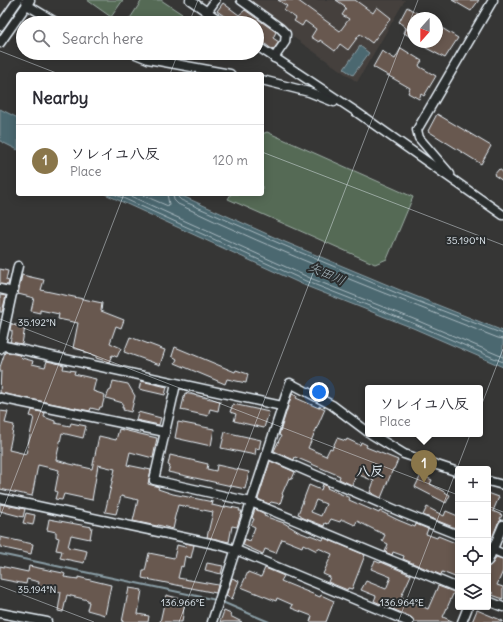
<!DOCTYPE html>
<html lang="en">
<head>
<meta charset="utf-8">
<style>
	:root { --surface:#fff; --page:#f7f7f7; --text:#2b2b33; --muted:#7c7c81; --line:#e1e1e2; --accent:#8a764a }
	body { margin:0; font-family:Delius,"Klee One",sans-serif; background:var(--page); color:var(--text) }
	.controls { position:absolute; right:12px; bottom:12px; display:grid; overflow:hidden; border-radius:4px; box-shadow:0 2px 10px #0003 }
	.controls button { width:36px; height:36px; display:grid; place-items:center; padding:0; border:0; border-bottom:1px solid var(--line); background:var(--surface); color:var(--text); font:20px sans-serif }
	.compass { position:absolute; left:407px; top:12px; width:36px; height:36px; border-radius:50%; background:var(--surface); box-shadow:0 2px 10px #0003; rotate:201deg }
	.you { position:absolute; left:319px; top:392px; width:14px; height:14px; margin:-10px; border:3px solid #fff; border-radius:50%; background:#1a73e8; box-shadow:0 0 0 6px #1a73e833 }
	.badge { display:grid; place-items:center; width:26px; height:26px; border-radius:50%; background:var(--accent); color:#fff; font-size:13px; font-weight:700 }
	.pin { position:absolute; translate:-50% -33px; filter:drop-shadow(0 1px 2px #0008) }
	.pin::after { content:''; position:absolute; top:21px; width:14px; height:12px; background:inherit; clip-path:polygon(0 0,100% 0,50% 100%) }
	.popup { position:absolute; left:365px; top:385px; width:118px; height:52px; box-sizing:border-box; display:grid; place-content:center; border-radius:4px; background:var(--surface); filter:drop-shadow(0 1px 3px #0005); font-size:13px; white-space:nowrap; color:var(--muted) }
	.popup b { font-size:15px; color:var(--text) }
	.popup::after { content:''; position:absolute; left:50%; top:100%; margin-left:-8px; border:8px solid transparent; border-top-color:var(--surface) }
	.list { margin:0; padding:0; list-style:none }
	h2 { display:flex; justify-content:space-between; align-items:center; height:52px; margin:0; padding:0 16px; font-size:17px }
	h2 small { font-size:13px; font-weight:400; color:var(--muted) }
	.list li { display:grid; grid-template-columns:26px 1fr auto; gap:12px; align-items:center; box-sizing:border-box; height:72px; padding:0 16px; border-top:1px solid var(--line) }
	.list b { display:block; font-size:15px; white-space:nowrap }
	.list p { margin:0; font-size:13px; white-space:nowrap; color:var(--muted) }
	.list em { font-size:13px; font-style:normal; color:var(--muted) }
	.icon { flex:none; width:22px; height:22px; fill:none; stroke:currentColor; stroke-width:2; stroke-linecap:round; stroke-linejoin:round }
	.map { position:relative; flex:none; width:503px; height:622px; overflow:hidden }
	.search { position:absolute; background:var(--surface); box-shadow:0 2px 10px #0003; left:16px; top:16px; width:248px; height:44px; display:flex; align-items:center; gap:10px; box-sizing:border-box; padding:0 14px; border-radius:22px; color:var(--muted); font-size:15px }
	.panel { position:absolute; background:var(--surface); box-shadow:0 2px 10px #0003; left:16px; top:72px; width:248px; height:124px; border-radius:4px }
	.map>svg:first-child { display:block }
	.built { fill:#45403d }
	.green { fill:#556a55; stroke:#9eaea6 }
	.water { fill:#4b676f; stroke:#8a9ea6 }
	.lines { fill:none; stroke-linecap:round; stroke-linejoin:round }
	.shore { stroke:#a9bac1; stroke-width:1 }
	.stream { stroke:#8a9ea6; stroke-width:2 }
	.building { fill:#685850; stroke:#e8f1f8; fill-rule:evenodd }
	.minor-casing { stroke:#e8f1f8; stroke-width:11 }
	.minor { stroke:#2a2d2e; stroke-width:8 }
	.ticks { fill:none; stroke:#e8f1f8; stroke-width:1; stroke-opacity:0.45 }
	.labels { text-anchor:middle; stroke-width:4; stroke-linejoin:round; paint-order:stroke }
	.water-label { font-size:13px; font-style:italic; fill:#a9bac1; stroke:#2a2d2e }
	.quarter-label { font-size:14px; font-weight:bold; fill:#e8f1f8; stroke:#2a2d2e }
	.ticks-label { font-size:10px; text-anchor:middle; fill:#e8f1f8; stroke:#2a2d2e; stroke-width:4; stroke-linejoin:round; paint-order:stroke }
</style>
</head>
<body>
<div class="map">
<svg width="503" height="622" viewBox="0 0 503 622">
	<rect width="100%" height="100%" fill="#363635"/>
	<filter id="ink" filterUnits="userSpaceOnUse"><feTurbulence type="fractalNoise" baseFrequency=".025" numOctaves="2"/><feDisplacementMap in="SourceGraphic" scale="8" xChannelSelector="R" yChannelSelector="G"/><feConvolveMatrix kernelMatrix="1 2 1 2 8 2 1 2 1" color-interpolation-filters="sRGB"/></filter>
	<g filter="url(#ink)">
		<path class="built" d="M246,0H405L357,82L293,37L292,32Z"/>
		<g class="green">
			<path d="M87,0H123L111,17Z"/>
			<path d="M142,0H161L182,14L176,23H127Z"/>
			<path d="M267,132L413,197L387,259L375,264L228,199L231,194H262V134Z"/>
		</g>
		<g class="water">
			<path d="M360,46L369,53L353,75L344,69Z"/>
			<path d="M0,109L18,118V150L0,141Z"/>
			<path d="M105,194H178L285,242L400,290L503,331V367L413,328L306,286Z"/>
		</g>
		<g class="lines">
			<g class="shore">
				<path d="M114,194L308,282L415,324L503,362"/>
				<path d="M126,194L310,278L416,320L503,357"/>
				<path d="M140,194L168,206L169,204L167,194"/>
				<path d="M173,194L174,200L178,204C282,254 391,296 498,338L503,339"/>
				<path d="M178,194V197L181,200L283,245L399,294L503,334"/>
			</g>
			<g class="stream">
				<path d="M0,554L216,600"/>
				<path d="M220,601L269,622"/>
			</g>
		</g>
		<g class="building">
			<path d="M278,0H297L340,31L349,19L342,15L346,9L344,7L345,6L336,0H355L373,13L377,7L391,18L372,43L360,34L348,50L340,44L335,51L320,40L319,42L311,37L316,29L305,21L302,26L294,21L296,18L284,10L287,6Z"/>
			<path d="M452,0H479L471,11Z"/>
			<path d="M223,3L239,15L245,10L276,32L273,38L279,42L273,50L257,38V23H234L217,11Z"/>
			<path d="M407,7L425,18H413V38L404,33L406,28L399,22Z"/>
			<path d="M437,25L458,38L445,58L415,42H437Z"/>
			<path d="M401,48L422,61L419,65L420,67L436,76L424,96L421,94L419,99L408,93L410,88L373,67L382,51L395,59Z"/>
			<path d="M437,114L491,146L481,164L428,131Z"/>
			<path d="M499,169L503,172V181L494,175Z"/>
			<path d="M0,269L8,271L6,280L9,281L8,285L0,284Z"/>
			<path d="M22,275L44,280L41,290L102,303L101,311L124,320L121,328L116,326L110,343L121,348L117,357L112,355L109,362L96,358V356L85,353V351L73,348L78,323L58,319L59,314L40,310V313L31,311L34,298L18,294Z"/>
			<path d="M0,295L6,296L2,312H0Z"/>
			<path d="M11,324L25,327L22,344L10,342L12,334V331L10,330Z"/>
			<path d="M130,337L165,350L160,365L124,352Z"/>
			<path d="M175,347L235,372L236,370L248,374L246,383L227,379L225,384L175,363L177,359L172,356Z"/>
			<path d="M5,352L19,355L22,358L33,361L32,364L45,367L47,361L64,365L63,369L75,371L74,374L96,379L93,391L105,395L102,407H100L99,410L91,408L90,411L0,393L1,371H0V367Z"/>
			<path d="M113,381L128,384L135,396L131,412L123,410L124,408H122L123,403L106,398L109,391L111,390Z"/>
			<path d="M141,381L167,387L165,395L139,389Z"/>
			<path d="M185,393L220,401L218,411L210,409L208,416L181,410Z"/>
			<path d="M292,394L297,396L296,398L319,408V406L325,409L308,448L326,456L330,448L332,449L337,438L346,441L347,439L360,445L361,442L367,445L366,447L398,460L394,469H393L381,498L370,492L374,481L357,474L352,485L339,479L340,476L295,457L294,460L274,451L281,436L279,435Z"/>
			<path d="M233,404L269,412L264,428L234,421L236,414L230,412Z"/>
			<path d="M32,410L45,413L44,417L55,421V423L70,426L71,423L86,426L83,438L62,433L56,460L70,464L92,469L99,436L116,440L119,429L157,438L153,458L130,452L127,465L151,470L148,484L159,487L158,489L173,494L213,502L212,505L225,508V506L240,509L239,511H242L237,527L232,526L229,542L207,537L213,512L178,505L174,520H175L173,529L158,525L157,526L133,521L138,500L121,496L116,514L105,512L115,469L98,465L92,500L64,494L62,500L55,499L57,492L55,491L59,470L38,465L32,496L0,489V411L8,412L5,423L14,425L9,450L26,454L34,417L30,416Z"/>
			<path d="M138,412L161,418L159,425L136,420Z"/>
			<path d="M178,422L214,429L211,446L175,438Z"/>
			<path d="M225,432L261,440L259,449L256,448L255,455L221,448Z"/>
			<path d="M170,455L208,464L207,469L216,471L217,465L249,472L245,489L168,472L170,466L168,465Z"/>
			<path d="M270,461L295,472L292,479L289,478L282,494L283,495L280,504L271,502L269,504L258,499Z"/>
			<path d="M421,475L432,480L430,484L450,495L446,503L415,487Z"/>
			<path d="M323,484L328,487L327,488L350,498L349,500L379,513L380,511L398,520L415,527L416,524L428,529L426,534L437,538L438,536L458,544V571L455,577L442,572L441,575L403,559L404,556L393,552L392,555L385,552L388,544L382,541L385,535L357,521L355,525L344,520H341L340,522L331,519L328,524L325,523L324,526L301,517V515L298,514L309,485L321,490ZM316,500L326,504L321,516L311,512Z"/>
			<path d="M488,493L499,497L493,511L502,515L500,519L502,520L498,523L490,543H488Z"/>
			<path d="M0,504L25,509L23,517L0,511Z"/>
			<path d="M427,507L444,516L446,511L458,516V529L423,515Z"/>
			<path d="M255,509L265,514L264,516L284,523L299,532L309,536L310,535L323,540L324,538L365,555L352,589L348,588L347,590L345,589L328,582L330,577L323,574L332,554L318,548L317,551L303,544L302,547L282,539L276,553L265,549L263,554L243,545L245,539L250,541L255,527L251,525L254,519L252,518Z"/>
			<path d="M26,513L35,515L33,525L23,523Z"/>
			<path d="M49,519L92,527L90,539L71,535L68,547L87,551L84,563L60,558L62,551L56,550L59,538L56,537V532L47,530Z"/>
			<path d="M0,537L33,544L31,554L0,547Z"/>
			<path d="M186,543L194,545L191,558L185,556L183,567L181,566L178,578L218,585L216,593L142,578L143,571H145L149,553L174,558L177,545L185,547Z"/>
			<path d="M496,557L503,559V571L497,585L503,587V599L492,595L493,593L488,591V568L493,563Z"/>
			<path d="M375,561L380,563L381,562L411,575L401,597L428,609L438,586L454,592L443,617L454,622H414L411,617L374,601L376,596L361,590L366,581L386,589L391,577L371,569Z"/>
			<path d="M207,563L223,566L221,574L205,570Z"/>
			<path d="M0,566L28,572L29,566L63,573L65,574L64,577L78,579V577L111,585L105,615L87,610L89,602H88V600L67,595L63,612L58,611L61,592L51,590L46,591L42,587H38L39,582L27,579L26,584L0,579Z"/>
			<path d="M265,568L284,576L281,581L320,597L321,595L334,601L326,622H310L312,616L291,608L293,605L277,598L276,601L241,587L248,572L261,577Z"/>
			<path d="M232,578L239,581L232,599L226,596Z"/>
			<path d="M129,588L142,590L138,614L149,616L148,622H122Z"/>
			<path d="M166,595L185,600L182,622H160Z"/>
			<path d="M477,610L503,621V622H472Z"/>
			<path d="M224,611L231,614L230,616L242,622H220Z"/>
		</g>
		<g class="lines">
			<defs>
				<g id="minor">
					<path d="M190,0L223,23"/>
					<path d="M241,0L280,28L286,34L285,42L274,58"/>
					<path d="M26,1L27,5L57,23"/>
					<path d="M207,12L215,1L214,0"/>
					<path d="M0,26L18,0"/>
					<path d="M0,43L30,0"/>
					<path d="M257,46L355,111L503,215"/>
					<path d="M133,53L148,59L230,74"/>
					<path d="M262,80L309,92L334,102"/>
					<path d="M450,174L419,138L417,130L493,0"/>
					<path d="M0,289L13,292"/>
					<path d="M0,345L282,406"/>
					<path d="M0,349L18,266"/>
					<path d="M176,384L154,480L251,502L458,588"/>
					<path d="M0,398L165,432"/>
					<path d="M371,434L404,454L458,472"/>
					<path d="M267,454L403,513L458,535"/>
					<path d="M488,481L503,485"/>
					<path d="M0,498L219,545L236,550L409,622"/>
					<path d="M489,548L503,554"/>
					<path d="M488,561L503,525"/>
					<path d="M488,601L503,607"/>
					<path d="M0,613L47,622"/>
					<path d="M212,622L290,383L332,405L368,432"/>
					<path d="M462,622L468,607"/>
				</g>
			</defs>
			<use href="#minor" class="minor-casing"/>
			<use href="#minor" class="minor"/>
		</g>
	</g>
	<path class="ticks" d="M189,23L198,0M0,51L59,74M170,74L178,53M262,152L503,245M0,319L458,495M488,506L503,512M0,517L124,194M0,586L94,622M179,622L418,0M398,622L503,349"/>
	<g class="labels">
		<g class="water-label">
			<text transform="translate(327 273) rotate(24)" y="5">矢田川</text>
		</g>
		<g class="quarter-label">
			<text x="370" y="476">八反</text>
		</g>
	</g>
	<g class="ticks-label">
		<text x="466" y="244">35.190°N</text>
		<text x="37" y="326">35.192°N</text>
		<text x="37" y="593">35.194°N</text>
		<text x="183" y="606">136.966°E</text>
		<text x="402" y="606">136.964°E</text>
	</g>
</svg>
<div class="controls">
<button>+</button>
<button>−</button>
<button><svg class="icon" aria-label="locate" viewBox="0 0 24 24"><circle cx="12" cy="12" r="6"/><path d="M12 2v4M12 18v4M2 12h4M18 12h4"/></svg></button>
<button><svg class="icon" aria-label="layers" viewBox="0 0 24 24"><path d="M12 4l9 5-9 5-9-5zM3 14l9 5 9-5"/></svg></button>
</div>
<svg class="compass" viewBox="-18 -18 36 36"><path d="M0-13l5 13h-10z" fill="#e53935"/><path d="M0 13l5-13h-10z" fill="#7c7c81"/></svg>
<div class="you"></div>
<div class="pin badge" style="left:424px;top:483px">1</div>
<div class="popup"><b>ソレイユ八反</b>Place</div>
<div class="search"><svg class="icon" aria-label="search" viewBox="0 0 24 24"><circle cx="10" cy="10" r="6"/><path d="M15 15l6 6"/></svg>Search here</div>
<section class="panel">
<h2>Nearby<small></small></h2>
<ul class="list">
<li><span class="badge">1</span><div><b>ソレイユ八反</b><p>Place</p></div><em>120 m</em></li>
</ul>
</section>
</div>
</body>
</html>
